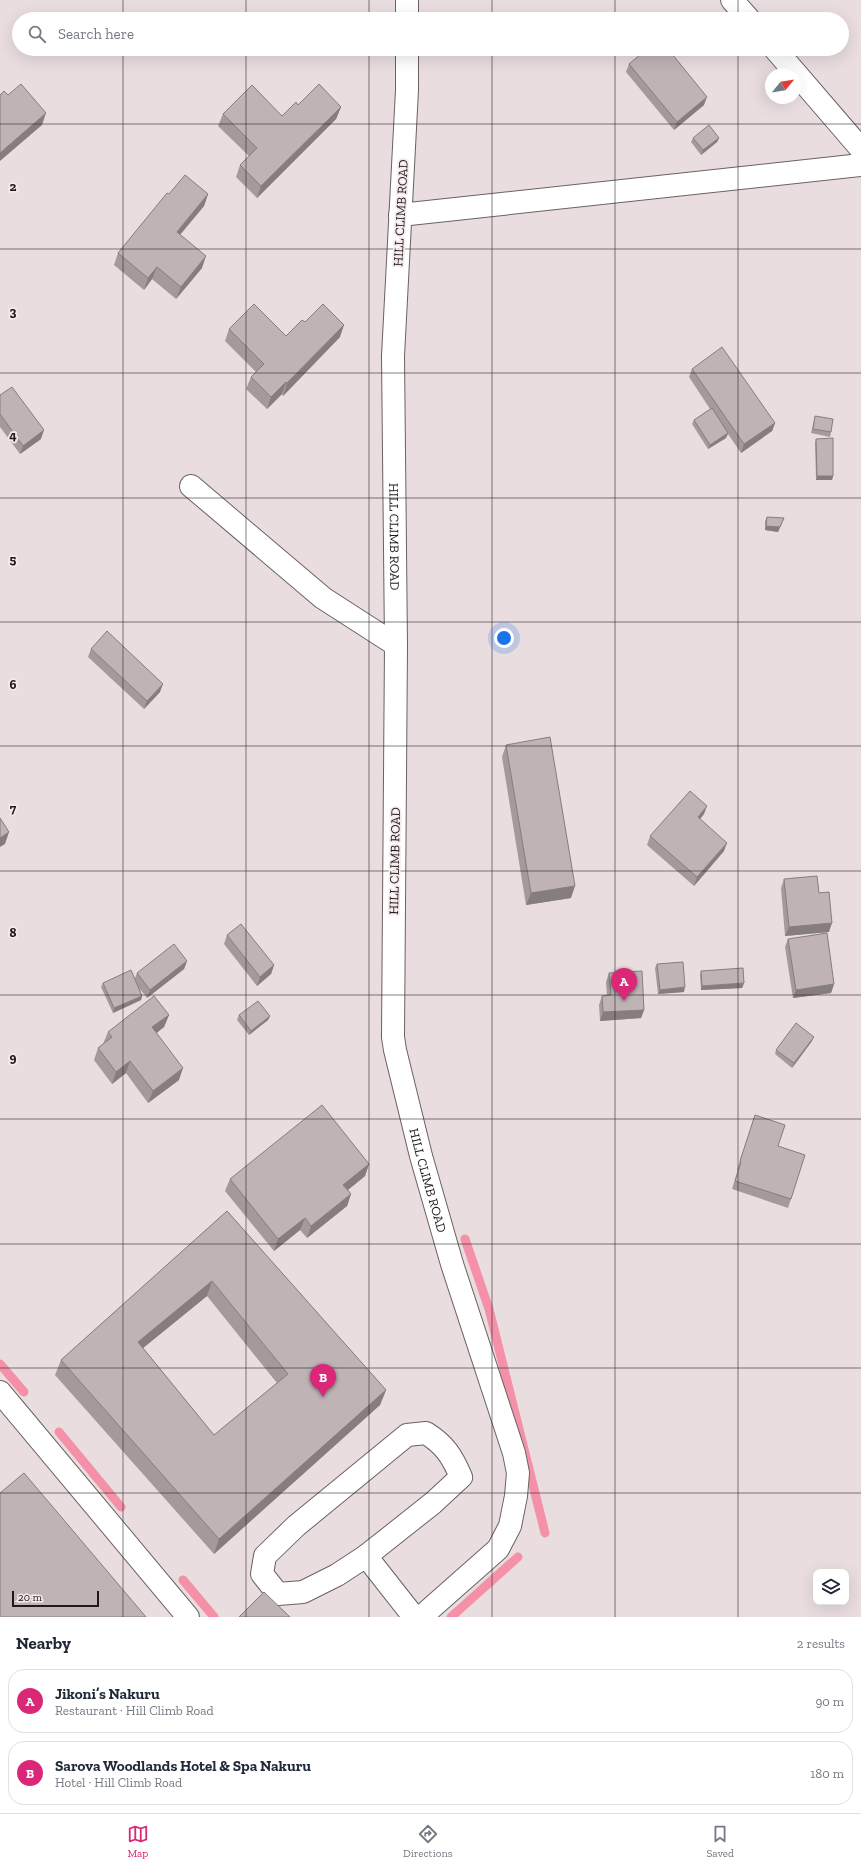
<!DOCTYPE html>
<html lang="en">
<head>
<meta charset="utf-8">
<style>
	:root { --surface:#fff; --page:#f6f6f7; --text:#1f2937; --muted:#747a83; --line:#e0e1e3; --accent:#db2777 }
	body { margin:0; font-family:"Zilla Slab",serif; background:var(--page); color:var(--text) }
	.controls { position:absolute; right:12px; bottom:12px; display:grid; overflow:hidden; border-radius:8px; box-shadow:0 4px 16px #0002 }
	.controls button { width:36px; height:36px; display:grid; place-items:center; padding:0; border:0; border-bottom:1px solid var(--line); background:var(--surface); color:var(--text); font:20px sans-serif }
	.compass { position:absolute; left:765px; top:68px; width:36px; height:36px; border-radius:50%; background:var(--surface); box-shadow:0 4px 16px #0002; rotate:60deg }
	.scale { position:absolute; left:12px; bottom:10px; width:87px; box-sizing:border-box; padding-left:4px; border:2px solid #1e1a1a; border-top:0; font-size:11px; line-height:14px; white-space:nowrap; color:#1e1a1a; -webkit-text-stroke:3px #f6eaec; paint-order:stroke }
	.you { position:absolute; left:504px; top:638px; width:14px; height:14px; margin:-10px; border:3px solid #fff; border-radius:50%; background:#1a73e8; box-shadow:0 0 0 6px #1a73e833 }
	.badge { display:grid; place-items:center; width:26px; height:26px; border-radius:50%; background:var(--accent); color:#fff; font-size:13px; font-weight:700 }
	.pin { position:absolute; translate:-50% -33px; filter:drop-shadow(0 1px 2px #0008) }
	.pin::after { content:''; position:absolute; top:21px; width:14px; height:12px; background:inherit; clip-path:polygon(0 0,100% 0,50% 100%) }
	.list { margin:0; padding:0; list-style:none }
	h2 { display:flex; justify-content:space-between; align-items:center; height:52px; margin:0; padding:0 16px; font-size:17px }
	h2 small { font-size:13px; font-weight:400; color:var(--muted) }
	.list li { display:grid; grid-template-columns:26px 1fr auto; gap:12px; align-items:center; box-sizing:border-box; height:64px; margin:0 8px 8px; padding:0 8px; border:1px solid var(--line); border-radius:16px }
	.list b { display:block; font-size:15px; white-space:nowrap }
	.list p { margin:0; font-size:13px; white-space:nowrap; color:var(--muted) }
	.list em { font-size:13px; font-style:normal; color:var(--muted) }
	.icon { flex:none; width:22px; height:22px; fill:none; stroke:currentColor; stroke-width:2; stroke-linecap:round; stroke-linejoin:round }
	.map { position:relative; flex:none; width:861px; height:1617px; overflow:hidden }
	.search { position:absolute; background:var(--surface); box-shadow:0 4px 16px #0002; left:12px; right:12px; top:12px; height:44px; display:flex; align-items:center; gap:10px; box-sizing:border-box; padding:0 14px; border-radius:22px; color:var(--muted); font-size:15px }
	.sheet { height:196px; background:var(--surface) }
	nav { display:flex; justify-content:space-around; align-items:center; box-sizing:border-box; height:56px; border-top:1px solid var(--line); background:var(--surface); font-size:11px; color:var(--muted) }
	nav a { display:grid; justify-items:center; gap:2px }
	nav .on { color:var(--accent) }
	.map>svg:first-child { display:block }
	.lines { fill:none; stroke-linecap:round; stroke-linejoin:round }
	.stream { stroke:#f491a8; stroke-width:9 }
	.minor-casing { stroke:#6b6163; stroke-width:24 }
	.minor { stroke:#fff; stroke-width:22 }
	.wall { fill:#a49a9c; fill-rule:evenodd }
	.shaded-wall { fill:#867d7f }
	.building { fill:#bfb3b5; stroke:#867d7f; fill-rule:evenodd }
	.grid { fill:none; stroke:#1e1a1a; stroke-width:1; stroke-opacity:0.55 }
	.labels { text-anchor:middle; stroke-width:3.5; stroke-linejoin:round; paint-order:stroke }
	.street-label { font-size:13px; fill:#1e1a1a; stroke:#f6eaec }
	.grid-label { font-size:13px; text-anchor:middle; font-weight:bold; fill:#1e1a1a; stroke:#f6eaec; stroke-width:3.5; stroke-linejoin:round; paint-order:stroke }
</style>
</head>
<body>
<div class="map">
<svg width="861" height="1617" viewBox="0 0 861 1617">
	<rect width="100%" height="100%" fill="#e9dddf"/>
	<g class="lines">
		<g class="stream">
			<path d="M465,1239L489,1309L545,1533"/>
			<path d="M0,1364L24,1392"/>
			<path d="M59,1432L121,1507"/>
			<path d="M183,1580L214,1617"/>
			<path d="M451,1617L518,1557"/>
		</g>
		<defs>
			<g id="minor">
				<path d="M732,0L749,19"/>
				<path d="M407,19V0"/>
				<path id="s1" d="M407,49V90L393,356L396,645L393,1037L395,1050L421,1156L452,1264L514,1453L518,1473L516,1496L510,1526L498,1549L421,1617"/>
				<path d="M775,49L861,149"/>
				<path d="M400,215L861,165"/>
				<path d="M191,486L323,598L396,645"/>
				<path d="M0,1392L188,1617"/>
				<path d="M426,1433C445,1445 452,1456 461,1477L433,1503L366,1556L337,1575L303,1592L278,1594L262,1574L265,1556L296,1526L407,1435Z"/>
				<path d="M366,1556L414,1617"/>
			</g>
		</defs>
		<use href="#minor" class="minor-casing"/>
		<use href="#minor" class="minor"/>
	</g>
	<g class="wall">
		<path d="M629,64L704,105L674,130L626,72Z"/>
		<path d="M298,105L341,107L336,119L257,198L236,177L240,165L249,156L218,126L223,114L282,116Z"/>
		<path d="M693,138H719L717,142L701,155L691,142Z"/>
		<path d="M169,194H208L204,206L180,235L202,268L176,299L152,279L144,290L114,265L118,253Z"/>
		<path d="M305,322L340,337L283,396L282,394L267,409L246,389L251,377L256,372L225,341L229,329L286,336Z"/>
		<path d="M692,369L775,423L772,431L741,453L728,434L726,438L708,449L692,424L694,420L710,409L689,377Z"/>
		<path d="M0,395L41,439L20,454L0,427Z"/>
		<path d="M815,416L831,432L830,437L811,433L814,420Z"/>
		<path d="M816,439L833,476L832,480H816L815,443Z"/>
		<path d="M767,517L782,523L778,532L765,530V521Z"/>
		<path d="M91,649L160,692L144,709L88,657Z"/>
		<path d="M506,745L571,898L526,905L502,757Z"/>
		<path d="M704,814L700,819L724,851L694,886L647,845L650,836Z"/>
		<path d="M784,879L819,893L829,932L785,936L781,888Z"/>
		<path d="M227,935L274,965L271,974L257,986L224,944Z"/>
		<path d="M788,939L834,984L831,993L793,998L785,947Z"/>
		<path d="M187,961L184,969L147,998L140,989L142,996L141,1000L113,1013L101,987L103,983L135,978L137,973Z"/>
		<path d="M657,964L684,992L658,994L655,968Z"/>
		<path d="M701,971L744,983L742,988L701,990L700,975Z"/>
		<path d="M609,973L644,1010L641,1018L600,1021L599,1005L602,996H607L606,982Z"/>
		<path d="M169,1015L164,1027L156,1033L179,1080L148,1103L126,1073L112,1084L94,1060L98,1048L103,1044L108,1032Z"/>
		<path d="M239,1015L270,1016L268,1020L249,1035L237,1020Z"/>
		<path d="M812,1041L792,1068L775,1054L776,1050Z"/>
		<path d="M755,1115L778,1146L791,1199L788,1208L732,1189L738,1170H737Z"/>
		<path d="M369,1164L365,1176L348,1190L351,1194L347,1206L307,1238L300,1230L274,1251L225,1191L230,1179Z"/>
		<path d="M227,1211L386,1390L380,1405L214,1554L55,1375L61,1360ZM207,1296L277,1383L214,1435L143,1348Z"/>
	</g>
	<g class="shaded-wall">
		<path d="M707,97L704,105L674,130L677,122Z"/>
		<path d="M341,107L336,119L257,198L261,186Z"/>
		<path d="M46,113L42,125L0,161V153Z"/>
		<path d="M719,138L717,142L701,155L703,150Z"/>
		<path d="M208,194L204,206L172,244L177,232Z"/>
		<path d="M206,256L202,268L176,299L181,287Z"/>
		<path d="M157,267L152,279L144,290L148,278Z"/>
		<path d="M344,325L340,337L283,396L287,383Z"/>
		<path d="M286,382L282,394L267,409L271,397Z"/>
		<path d="M775,423L772,431L741,453L744,444Z"/>
		<path d="M44,430L41,439L20,454L23,446Z"/>
		<path d="M728,433L726,438L708,449L710,445Z"/>
		<path d="M817,476H833L832,480H816Z"/>
		<path d="M784,518L778,532L765,530L766,526Z"/>
		<path d="M163,684L160,692L144,709L147,701Z"/>
		<path d="M707,806L704,814L695,825L698,817Z"/>
		<path d="M9,832L5,844L0,847V838Z"/>
		<path d="M727,843L724,851L694,886L697,877Z"/>
		<path d="M575,886L571,898L526,905L531,893Z"/>
		<path d="M832,923L829,932L785,936L789,927Z"/>
		<path d="M187,961L184,969L147,998L150,990Z"/>
		<path d="M274,965L271,974L257,986L260,977Z"/>
		<path d="M744,983L742,988L701,990L702,986Z"/>
		<path d="M834,984L831,993L793,998L796,990Z"/>
		<path d="M685,987L684,992L658,994L660,990Z"/>
		<path d="M142,996L141,1000L113,1013L114,1008Z"/>
		<path d="M644,1010L641,1018L600,1021L603,1012Z"/>
		<path d="M169,1015L164,1027L148,1040L152,1027Z"/>
		<path d="M270,1016L268,1020L249,1035L251,1031Z"/>
		<path d="M814,1037L812,1041L792,1068L794,1063Z"/>
		<path d="M130,1061L126,1073L112,1084L116,1072Z"/>
		<path d="M183,1068L179,1080L148,1103L153,1091Z"/>
		<path d="M369,1164L365,1176L339,1197L343,1185Z"/>
		<path d="M351,1194L347,1206L307,1238L311,1226Z"/>
		<path d="M305,1218L300,1230L274,1251L278,1239Z"/>
		<path d="M212,1281L207,1296L132,1357L138,1342Z"/>
		<path d="M386,1390L380,1405L214,1554L219,1539Z"/>
	</g>
	<g class="building">
		<path d="M647,49H668L707,97L677,122L629,64Z"/>
		<path d="M21,84L46,113L0,153V95L4,91L8,95Z"/>
		<path d="M319,84L341,107L261,186L240,165L257,148L223,114L252,85L282,116L296,102L298,105Z"/>
		<path d="M709,125L719,138L703,150L693,138Z"/>
		<path d="M185,175L208,194L177,232L206,256L181,287L157,267L148,278L118,253L167,193L169,194Z"/>
		<path d="M254,304L286,336L302,320L305,322L323,304L344,325L287,383L286,382L271,397L251,377L264,364L229,329Z"/>
		<path d="M722,347L775,423L744,444L692,369Z"/>
		<path d="M12,387L44,430L23,446L0,414V395Z"/>
		<path d="M712,408L728,433L710,445L694,420Z"/>
		<path d="M815,416L833,419L831,432L813,429Z"/>
		<path d="M833,438V476H817L816,439Z"/>
		<path d="M767,517L784,518L780,527L766,526Z"/>
		<path d="M107,631L163,684L147,701L91,649Z"/>
		<path d="M550,737L575,886L531,893L506,745Z"/>
		<path d="M690,791L707,806L698,817L727,843L697,877L650,836Z"/>
		<path d="M0,818L9,832L0,838Z"/>
		<path d="M817,876L819,893L829,892L832,923L789,927L784,879Z"/>
		<path d="M241,924L274,965L260,977L227,935Z"/>
		<path d="M827,933L834,984L796,990L788,939Z"/>
		<path d="M174,944L187,961L150,990L137,973Z"/>
		<path d="M683,962L685,987L660,990L657,964Z"/>
		<path d="M743,968L744,983L702,986L701,971Z"/>
		<path d="M131,970L142,996L114,1008L103,983Z"/>
		<path d="M642,971L644,1010L603,1012L602,996L611,995L609,973Z"/>
		<path d="M154,996L169,1015L152,1027L183,1068L153,1091L130,1061L116,1072L98,1048L112,1037L108,1032Z"/>
		<path d="M258,1001L270,1016L251,1031L239,1015Z"/>
		<path d="M796,1023L814,1037L794,1063L776,1050Z"/>
		<path d="M322,1105L369,1164L343,1185L351,1194L311,1226L305,1218L278,1239L230,1179Z"/>
		<path d="M755,1115L785,1125L778,1146L805,1155L791,1199L735,1181L741,1162L740,1161Z"/>
		<path d="M227,1211L386,1390L219,1539L61,1360ZM212,1281L288,1374L214,1435L138,1342Z"/>
		<path d="M24,1473L146,1617H0V1493Z"/>
		<path d="M264,1592L290,1617H239Z"/>
	</g>
	<path class="grid" d="M123,0V19M246,0V19M369,0V19M492,0V19M615,0V19M738,0V19M123,49V1617M246,49V1617M369,49V1617M492,49V1617M615,49V1617M738,49V1617M0,124H861M0,249H861M0,373H861M0,498H861M0,622H861M0,746H861M0,871H861M0,995H861M0,1119H861M0,1244H861M0,1368H861M0,1493H861"/>
	<g class="labels">
		<g class="street-label">
			<text transform="translate(400 213) rotate(-87)" y="5">HILL CLIMB ROAD</text>
			<text dy="5" stroke="none"><textPath href="#s1" startOffset="488">HILL CLIMB ROAD</textPath></text>
			<text transform="translate(394 861) rotate(-89)" y="5">HILL CLIMB ROAD</text>
			<text dy="5" stroke="none"><textPath href="#s1" startOffset="1136">HILL CLIMB ROAD</textPath></text>
		</g>
	</g>
	<g class="grid-label">
		<text x="13" y="191">2</text>
		<text x="13" y="316">3</text>
		<text x="13" y="440">4</text>
		<text x="13" y="564">5</text>
		<text x="13" y="689">6</text>
		<text x="13" y="813">7</text>
		<text x="13" y="937">8</text>
		<text x="13" y="1062">9</text>
	</g>
</svg>
<div class="controls">
<button><svg class="icon" aria-label="layers" viewBox="0 0 24 24"><path d="M12 4l9 5-9 5-9-5zM3 14l9 5 9-5"/></svg></button>
</div>
<svg class="compass" viewBox="-18 -18 36 36"><path d="M0-13l5 13h-10z" fill="#e53935"/><path d="M0 13l5-13h-10z" fill="#747a83"/></svg>
<div class="scale">20 m</div>
<div class="you"></div>
<div class="pin badge" style="left:624px;top:1001px">A</div>
<div class="pin badge" style="left:323px;top:1397px">B</div>
<div class="search"><svg class="icon" aria-label="search" viewBox="0 0 24 24"><circle cx="10" cy="10" r="6"/><path d="M15 15l6 6"/></svg>Search here</div>
</div>
<section class="sheet">
<h2>Nearby<small>2 results</small></h2>
<ul class="list">
<li><span class="badge">A</span><div><b>Jikoni’s Nakuru</b><p>Restaurant · Hill Climb Road</p></div><em>90 m</em></li>
<li><span class="badge">B</span><div><b>Sarova Woodlands Hotel &amp; Spa Nakuru</b><p>Hotel · Hill Climb Road</p></div><em>180 m</em></li>
</ul>
</section>
<nav>
<a class="on"><svg class="icon" aria-label="map" viewBox="0 0 24 24"><path d="M3 6l6-2 6 2 6-2v14l-6 2-6-2-6 2zM9 4v14M15 6v14"/></svg>Map</a>
<a><svg class="icon" aria-label="directions" viewBox="0 0 24 24"><path d="M12 3l9 9-9 9-9-9zM9 14v-3h6M13 9l2 2-2 2"/></svg>Directions</a>
<a><svg class="icon" aria-label="saved" viewBox="0 0 24 24"><path d="M7 4h10v16l-5-4-5 4z"/></svg>Saved</a>
</nav>
</body>
</html>
